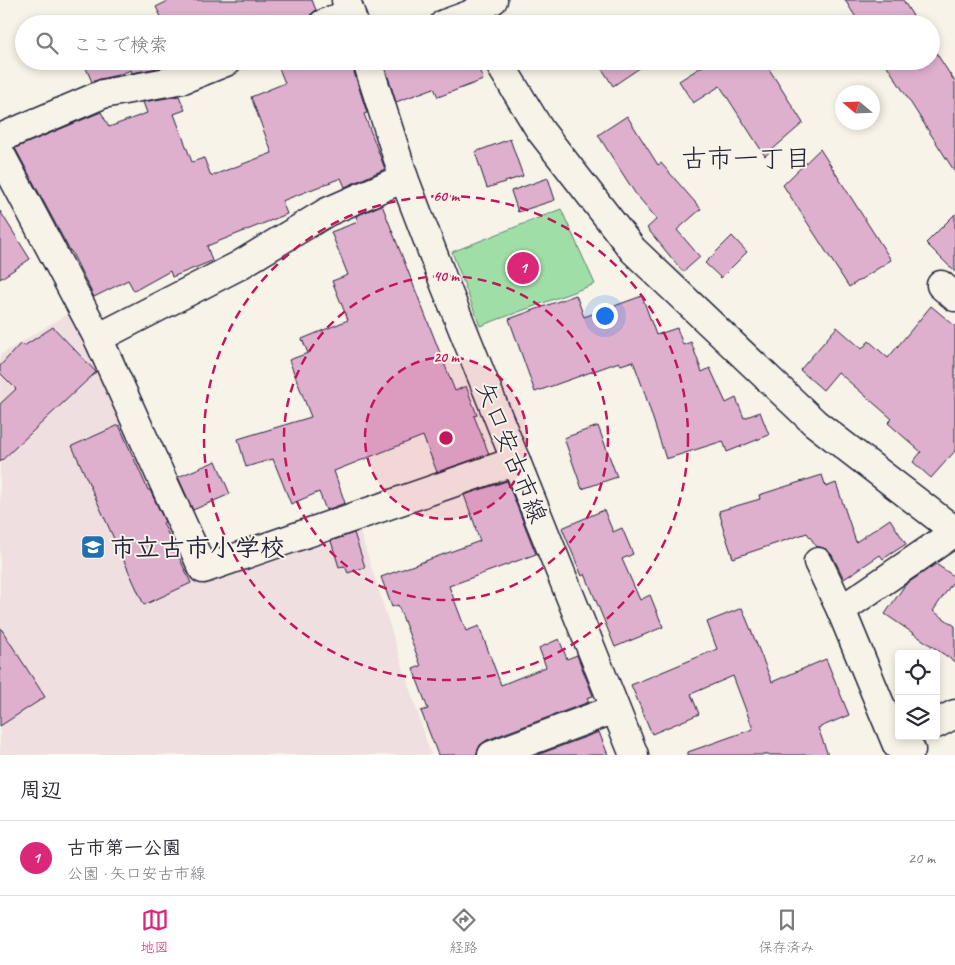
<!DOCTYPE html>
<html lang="ja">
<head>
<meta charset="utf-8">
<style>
	:root { --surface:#fff; --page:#f2f2f3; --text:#2b2b33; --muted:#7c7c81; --line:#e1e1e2; --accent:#db2777 }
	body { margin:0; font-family:Caveat,"Klee One",sans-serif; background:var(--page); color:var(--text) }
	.controls { position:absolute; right:15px; bottom:15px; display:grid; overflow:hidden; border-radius:5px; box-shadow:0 2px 8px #0003 }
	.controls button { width:45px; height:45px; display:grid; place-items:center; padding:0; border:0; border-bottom:1px solid var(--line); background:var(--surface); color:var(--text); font:25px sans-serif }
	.compass { position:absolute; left:835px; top:85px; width:45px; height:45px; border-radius:50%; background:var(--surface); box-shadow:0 2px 8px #0003; rotate:289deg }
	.you { position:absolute; left:604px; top:315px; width:18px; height:18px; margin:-12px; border:4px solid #fff; border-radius:50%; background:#1a73e8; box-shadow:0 0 0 8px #1a73e833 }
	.badge { display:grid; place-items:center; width:32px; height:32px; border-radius:50%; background:var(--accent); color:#fff; font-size:16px; font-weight:700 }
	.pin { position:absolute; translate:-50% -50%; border:2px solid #fff; box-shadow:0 1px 5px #0006 }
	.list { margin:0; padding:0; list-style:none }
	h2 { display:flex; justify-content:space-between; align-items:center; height:65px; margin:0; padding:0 20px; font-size:21px }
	h2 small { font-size:16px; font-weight:400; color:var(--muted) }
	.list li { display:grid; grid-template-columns:32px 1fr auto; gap:15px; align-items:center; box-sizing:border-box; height:75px; padding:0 20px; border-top:1px solid var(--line) }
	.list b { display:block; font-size:19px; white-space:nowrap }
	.list p { margin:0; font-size:16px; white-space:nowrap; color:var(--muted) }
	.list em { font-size:16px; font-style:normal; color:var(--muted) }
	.icon { flex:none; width:28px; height:28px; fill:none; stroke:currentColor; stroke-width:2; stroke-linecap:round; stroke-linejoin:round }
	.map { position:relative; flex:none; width:955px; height:755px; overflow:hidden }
	.search { position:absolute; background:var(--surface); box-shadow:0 2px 8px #0003; left:15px; right:15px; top:15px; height:55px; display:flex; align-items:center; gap:12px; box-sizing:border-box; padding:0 18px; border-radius:28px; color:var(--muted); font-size:19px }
	.sheet { height:140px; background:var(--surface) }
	nav { display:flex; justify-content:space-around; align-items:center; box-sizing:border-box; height:70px; border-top:1px solid var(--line); background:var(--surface); font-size:14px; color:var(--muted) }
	nav a { display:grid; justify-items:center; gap:2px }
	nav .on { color:var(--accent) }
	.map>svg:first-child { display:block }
	.built { fill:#f0dfe0 }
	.green { fill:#a0dea7; stroke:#618071 }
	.building { fill:#dfafce; stroke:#22223b }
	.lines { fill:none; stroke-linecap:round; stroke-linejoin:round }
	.street-casing { stroke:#22223b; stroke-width:31 }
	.secondary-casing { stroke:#22223b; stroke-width:31 }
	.street { stroke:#f7f3e8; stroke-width:28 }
	.secondary { stroke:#f7f3e8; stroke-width:28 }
	.ring { fill:none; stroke:#c2185b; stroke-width:2.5; stroke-dasharray:9 6 }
	.labels { text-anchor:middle; stroke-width:4; stroke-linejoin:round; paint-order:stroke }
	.street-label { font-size:25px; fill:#22223b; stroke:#f7f3e8 }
	.poi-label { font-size:25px; font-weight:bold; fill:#22223b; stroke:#f7f3e8; text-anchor:start }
	.neighbourhood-label { font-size:26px; fill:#22223b; stroke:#f7f3e8 }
	.centre { fill:#c2185b; stroke:#f7f3e8; stroke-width:2.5 }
	.ring-label { font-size:15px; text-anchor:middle; font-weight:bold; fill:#c2185b; stroke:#f7f3e8; stroke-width:4; stroke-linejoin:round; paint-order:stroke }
</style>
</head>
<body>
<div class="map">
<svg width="955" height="755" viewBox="0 0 955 755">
	<rect width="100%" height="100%" fill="#f7f3e8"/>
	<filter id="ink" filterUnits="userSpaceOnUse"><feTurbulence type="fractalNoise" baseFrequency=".02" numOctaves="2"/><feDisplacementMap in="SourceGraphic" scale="10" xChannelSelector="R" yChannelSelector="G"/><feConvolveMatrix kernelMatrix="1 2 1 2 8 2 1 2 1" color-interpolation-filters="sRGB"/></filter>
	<g filter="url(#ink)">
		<path class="built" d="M75,309L198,575L356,519L431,755H0V355Z"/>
		<path class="green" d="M561,209L595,284L480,326L452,252Z"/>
		<g class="building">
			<path d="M170,0H312L316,10L310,15L308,24H165L156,7Z"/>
			<path d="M845,0H903L918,24H860Z"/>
			<path d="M931,45L955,82V172L884,61H931Z"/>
			<path d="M83,61H166L168,66L132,73L131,70L118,75L100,79L92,82Z"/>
			<path d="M276,61H352V66L367,113L364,114L385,169L345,187L341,178L282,201L287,214L207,246L212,261L172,277L170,271L134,291L128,280L94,297L71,251H70L15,148L101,112L109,127L147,113L143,102L179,96L185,110L174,114L192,162L204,158L211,176L272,153L251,97L285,83Z"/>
			<path d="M383,61H476L483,80L438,97L434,88L396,102Z"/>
			<path d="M597,61H650L613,86Z"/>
			<path d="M704,61H764L803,123L765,156L720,86L693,103L679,81L706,64Z"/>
			<path d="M627,116L658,165L661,163L701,209L677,230L700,257L683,272L647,228L657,219L635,193L598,135Z"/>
			<path d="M510,139L523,176L487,188L475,152Z"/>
			<path d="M820,149L891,260L849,287L783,185Z"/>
			<path d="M548,178L555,200L518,212L511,191Z"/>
			<path d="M382,205L455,391L466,386L477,415L474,416L489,454L437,472L423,436L334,471L345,503L326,510L319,492L291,504L273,459L246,467L238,439L311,417L289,360L308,353L302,339L348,320L332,281L348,275L331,232L358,222L356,216Z"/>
			<path d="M0,211L30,259L0,279Z"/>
			<path d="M955,214V272L926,243Z"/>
			<path d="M732,236L747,252L721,278L705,263Z"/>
			<path d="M576,295L584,317L642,296L656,335L677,328L683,345L691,342L702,372L710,368L726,403L736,398L744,418L760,412L769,435L727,452L723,441L666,459L643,388L633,361L621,365L619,362L535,392L509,319Z"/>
			<path d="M931,306L955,326V451L931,478L913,462L921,452L888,423L892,419L838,372L823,390L800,370L837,327L862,349L869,341L888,358Z"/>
			<path d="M53,327L96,372L0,462V404L16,389L0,373V366L21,343L24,346Z"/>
			<path d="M119,425L148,490H150L165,522L163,523L191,583L144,605L72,446Z"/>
			<path d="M598,426L617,477L582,489L564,438Z"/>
			<path d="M216,461L230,494L193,510L178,477Z"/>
			<path d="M822,475L826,487L836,483L856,542L890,519L906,544L883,559L880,555L844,579L832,555L826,549L820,547H817L807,533L733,558L721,522H722L719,511L760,499L759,495Z"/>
			<path d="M507,481L536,554L449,586L466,631L479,626L501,685L546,667L539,648L559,639L567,659L577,655L593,696L587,698L589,702L487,740L480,745L477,752V755H438L421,711L428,709L413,669L421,666L398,605L392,607L381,577L480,541L475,528H476L464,495Z"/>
			<path d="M604,510L613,532L622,528L633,554L622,559L640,600L650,595L663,627L615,647L585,574L582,576L562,528Z"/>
			<path d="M354,533L365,567L348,573L345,566L339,567L331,541Z"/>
			<path d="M936,564L955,577V579L933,611L955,626V662L885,614L905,585Z"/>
			<path d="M742,608L772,682L826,659L849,715L818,728L828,755H688V752L753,729L733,676L691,694L699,714L652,734L631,685L717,649L707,622Z"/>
			<path d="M0,627L45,697L0,726Z"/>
			<path d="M599,732L608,755H537Z"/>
		</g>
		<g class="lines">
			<defs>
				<g id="street">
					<path d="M323,24L350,13"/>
					<path d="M444,24L469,15L493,0"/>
					<path d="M498,61L540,130L633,250L815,423L955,531"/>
					<path d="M0,138L103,94L183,79L228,61"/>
					<path d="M0,153L98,338L203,569L516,461"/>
					<path d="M941,285L955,297"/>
					<path d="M98,338L238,266L327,212L404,178"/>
					<path d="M818,562L841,610L897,745L911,750"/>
					<path d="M841,610L955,532"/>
					<path d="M936,724L955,714"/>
					<path d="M492,755L615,709"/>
				</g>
				<g id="secondary">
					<path d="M346,0L354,24"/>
					<path d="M367,61L404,178L445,285L634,755"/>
				</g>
			</defs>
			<use href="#street" class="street-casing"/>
			<use href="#secondary" class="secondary-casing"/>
			<use href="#street" class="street"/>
			<use href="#secondary" class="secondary"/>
		</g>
	</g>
	<circle cx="446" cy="438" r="81" fill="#c2185b" fill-opacity=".12"/>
	<g class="ring">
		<circle cx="446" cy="438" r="81"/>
		<circle cx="446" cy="438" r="162"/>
		<circle cx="446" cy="438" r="242"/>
	</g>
	<defs>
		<symbol id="school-square" viewBox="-11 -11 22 22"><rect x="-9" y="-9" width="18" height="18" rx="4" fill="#1f6fb2" stroke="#f7f3e8"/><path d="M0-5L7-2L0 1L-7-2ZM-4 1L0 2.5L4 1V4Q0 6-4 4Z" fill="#fff"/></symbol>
	</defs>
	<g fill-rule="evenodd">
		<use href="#school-square" x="79" y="533" width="28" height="28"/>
	</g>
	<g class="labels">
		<g class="street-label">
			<text transform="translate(512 452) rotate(68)" y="9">矢口安古市線</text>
		</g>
		<g class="poi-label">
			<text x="110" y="556">市立古市小学校</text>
		</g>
		<g class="neighbourhood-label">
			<text x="746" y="167">古市一丁目</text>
		</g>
	</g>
	<circle cx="446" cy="438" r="8" class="centre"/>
	<g class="ring-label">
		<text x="446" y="201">60 m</text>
		<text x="446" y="281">40 m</text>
		<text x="446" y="362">20 m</text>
	</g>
</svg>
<div class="controls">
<button><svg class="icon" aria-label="locate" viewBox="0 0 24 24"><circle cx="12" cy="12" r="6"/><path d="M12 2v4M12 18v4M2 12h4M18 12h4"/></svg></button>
<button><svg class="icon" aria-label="layers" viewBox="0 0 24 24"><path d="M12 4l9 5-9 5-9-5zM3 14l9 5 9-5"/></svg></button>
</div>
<svg class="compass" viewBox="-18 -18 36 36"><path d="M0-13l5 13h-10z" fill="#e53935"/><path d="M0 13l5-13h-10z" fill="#7c7c81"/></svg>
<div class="you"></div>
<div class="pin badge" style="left:523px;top:268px">1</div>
<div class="search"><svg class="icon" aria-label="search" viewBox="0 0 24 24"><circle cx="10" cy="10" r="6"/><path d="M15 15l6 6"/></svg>ここで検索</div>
</div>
<section class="sheet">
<h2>周辺<small></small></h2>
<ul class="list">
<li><span class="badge">1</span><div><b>古市第一公園</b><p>公園 · 矢口安古市線</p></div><em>20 m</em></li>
</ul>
</section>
<nav>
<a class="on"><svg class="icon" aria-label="map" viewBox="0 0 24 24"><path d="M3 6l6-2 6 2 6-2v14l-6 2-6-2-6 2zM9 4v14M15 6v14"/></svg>地図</a>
<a><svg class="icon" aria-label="directions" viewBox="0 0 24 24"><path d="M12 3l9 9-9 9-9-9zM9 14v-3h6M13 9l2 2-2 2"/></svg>経路</a>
<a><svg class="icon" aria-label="saved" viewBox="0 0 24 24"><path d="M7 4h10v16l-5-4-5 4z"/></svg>保存済み</a>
</nav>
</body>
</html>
